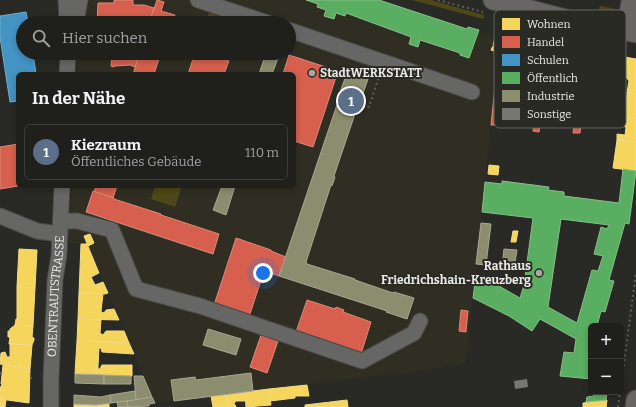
<!DOCTYPE html>
<html lang="de">
<head>
<meta charset="utf-8">
<style>
	:root { --surface:#1f1f1c; --page:#2c2c29; --text:#f1f3f6; --muted:#a1a2a3; --line:#3c3d3b; --accent:#2563eb }
	body { margin:0; font-family:Bitter,serif; background:var(--page); color:var(--text) }
	.controls { position:absolute; right:12px; bottom:12px; display:grid; overflow:hidden; border-radius:6px; box-shadow:0 2px 6px #0003 }
	.controls button { width:36px; height:36px; display:grid; place-items:center; padding:0; border:0; border-bottom:1px solid var(--line); background:var(--surface); color:var(--text); font:20px sans-serif }
	.you { position:absolute; left:263px; top:273px; width:14px; height:14px; margin:-10px; border:3px solid #fff; border-radius:50%; background:#1a73e8; box-shadow:0 0 0 6px #1a73e833 }
	.badge { display:grid; place-items:center; width:26px; height:26px; border-radius:50%; background:var(--accent); color:#fff; font-size:13px; font-weight:700 }
	.pin { position:absolute; translate:-50% -50%; border:2px solid #fff; box-shadow:0 1px 4px #0006 }
	.list { margin:0; padding:0; list-style:none }
	h2 { display:flex; justify-content:space-between; align-items:center; height:52px; margin:0; padding:0 16px; font-size:17px }
	h2 small { font-size:13px; font-weight:400; color:var(--muted) }
	.list li { display:grid; grid-template-columns:26px 1fr auto; gap:12px; align-items:center; box-sizing:border-box; height:56px; margin:0 8px 8px; padding:0 8px; border:1px solid var(--line); border-radius:6px }
	.list b { display:block; font-size:15px; white-space:nowrap }
	.list p { margin:0; font-size:13px; white-space:nowrap; color:var(--muted) }
	.list em { font-size:13px; font-style:normal; color:var(--muted) }
	.icon { flex:none; width:22px; height:22px; fill:none; stroke:currentColor; stroke-width:2; stroke-linecap:round; stroke-linejoin:round }
	.map { position:relative; flex:none; width:636px; height:407px; overflow:hidden }
	.search { position:absolute; background:var(--surface); box-shadow:0 2px 6px #0003; left:16px; top:16px; width:280px; height:44px; display:flex; align-items:center; gap:10px; box-sizing:border-box; padding:0 14px; border-radius:22px; color:var(--muted); font-size:15px }
	.panel { position:absolute; background:var(--surface); box-shadow:0 2px 6px #0003; left:16px; top:72px; width:280px; height:116px; border-radius:6px }
	.map>svg:first-child { display:block }
	.built { fill:#302e23 }
	.green { fill:#4e4717 }
	.homes { fill:#f6d55c; stroke:#f3db86 }
	.shops { fill:#d6604d; stroke:#dc897b }
	.schools { fill:#4393c3; stroke:#75adce }
	.public { fill:#5aae61; stroke:#86c089; fill-rule:evenodd }
	.industry { fill:#8c8c6e; stroke:#a8a892 }
	.building { fill:#767673 }
	.lines { fill:none; stroke-linecap:round; stroke-linejoin:round }
	.minor-casing { stroke:#474745; stroke-width:17 }
	.major-casing { stroke:#474745; stroke-width:21 }
	.path { stroke:#605f5d; stroke-width:2; stroke-dasharray:2 3; stroke-linecap:butt }
	.minor { stroke:#666665; stroke-width:15 }
	.major { stroke:#676665; stroke-width:19 }
	.poi-dot { fill:#a7a6a3; stroke:#2a2a24; stroke-width:1.5 }
	.labels { text-anchor:middle; stroke-width:4; stroke-linejoin:round; paint-order:stroke }
	.poi-label { font-size:12px; font-weight:bold; fill:#ebeae7; stroke:#2a2a24; text-anchor:start }
	.street-label { font-size:12px; fill:#ebeae7; stroke:#2a2a24 }
	.key { fill:#2a2a24; stroke:#64645e; stroke-width:1 }
	.key-label { font-size:11px; fill:#ebeae7 }
</style>
</head>
<body>
<div class="map">
<svg width="636" height="407" viewBox="0 0 636 407">
	<rect width="100%" height="100%" fill="#292925"/>
	<path class="built" d="M85,0H379L467,29L468,27L479,30L478,32L500,39L466,363L428,370L155,403L88,246L86,244L69,243L72,186H294V74H77L78,53H289V23H81Z"/>
	<g class="green">
		<path d="M412,0H431L484,15L483,19Z"/>
		<path d="M600,6L621,10L620,18L598,14Z"/>
		<path d="M209,12L242,23H212L206,21Z"/>
		<path d="M155,186H182L175,207L151,199Z"/>
	</g>
	<g class="homes">
		<path d="M495,38L500,39V48L493,45Z"/>
		<path d="M493,46L500,48L499,53L491,50Z"/>
		<path d="M619,56L636,59V94L627,92L629,81L626,77L619,76Z"/>
		<path d="M627,92L636,94V118L618,116V106L623,107L626,105Z"/>
		<path d="M618,116L636,118V142L617,140V134L625,135L626,128L624,125H617Z"/>
		<path d="M617,140L636,142V171L613,168Z"/>
		<path d="M489,165L499,166L498,175L488,174Z"/>
		<path d="M513,231H518L516,242H511Z"/>
		<path d="M90,234L94,243L88,246L84,236Z"/>
		<path d="M81,244H87L99,273L91,277L95,285L103,282L108,293L105,294L79,293Z"/>
		<path d="M19,249L37,250L35,288L17,287Z"/>
		<path d="M17,287L35,288L33,326L15,325L16,319H17Z"/>
		<path d="M79,293L103,294L101,311L102,313L105,312L106,310L114,309L119,320L78,319Z"/>
		<path d="M78,319L101,320L100,333L103,335L106,331H124L129,343L77,341Z"/>
		<path d="M15,325L33,326L32,337L34,338V340L32,345L9,344L10,337H8V331H10V329Z"/>
		<path d="M77,341L129,343L134,354L102,352L101,348H99L98,366V369H100L102,365H132V376L75,374Z"/>
		<path d="M10,344L32,345L30,369L0,364L1,353L5,352L7,357H10Z"/>
		<path d="M3,365L30,369L29,403L0,399V387H1L2,384H1Z"/>
		<path d="M307,385L309,396H295V398L270,401L269,389Z"/>
		<path d="M269,389L271,405L246,407L245,392Z"/>
		<path d="M245,392L246,401H236L234,403L236,407H227L226,395Z"/>
		<path d="M226,395L227,407H213L211,396Z"/>
		<path d="M0,399L6,400L5,407H0Z"/>
		<path d="M347,400L348,407H305V405Z"/>
		<path d="M607,400L606,407H607H583V403Z"/>
		<path d="M74,404L96,405L109,404V407H74Z"/>
	</g>
	<g class="shops">
		<path d="M114,0H133V5H144L154,8L149,23H97L98,3H114Z"/>
		<path d="M157,0L164,2L161,11L175,15L172,23H149Z"/>
		<path d="M503,31L589,50L586,78L575,76L572,72L557,69L554,72L552,93L556,97L568,99L573,95L584,97L580,133H573L574,124L541,120L539,132L533,131L534,119L510,117V120L506,119L505,116H500L499,125H491L495,87L507,89L511,93L525,94L529,91L532,64L498,57L500,39Z"/>
		<path d="M96,53H140L135,67L130,65L115,66L113,67L111,66L112,55H96Z"/>
		<path d="M140,53H161L154,74H133Z"/>
		<path d="M195,53H204L229,61L224,74H188Z"/>
		<path d="M289,55L338,71L313,147L294,141V74H283Z"/>
		<path d="M18,144V186L0,189V147Z"/>
		<path d="M96,186H117L113,198L94,192Z"/>
		<path d="M93,191L114,198V199L161,214V215L219,234L213,254L86,212Z"/>
		<path d="M236,238L271,250V251L286,257L279,276L264,271L249,317L214,305Z"/>
		<path d="M307,300L335,309L336,307L344,310L343,312L371,322L361,354L296,332Z"/>
		<path d="M461,310L468,311L466,332L459,331Z"/>
		<path d="M261,335L278,341L267,373L250,367Z"/>
	</g>
	<path class="schools" d="M26,12L28,23H23V53H33L36,74H18V101L10,102L0,37V16Z"/>
	<g class="public">
		<path d="M306,0H379L467,29L468,27L479,30L469,58L460,55V53L420,40L418,47L409,44L411,37L346,13L345,16L336,13L334,19L324,16L326,10L317,7L318,4Z"/>
		<path d="M623,169L636,171L629,224L625,223L609,280L614,281L605,312L601,311L597,326H591V379L560,376L564,352L574,353L576,339L540,319L532,331L509,316L473,298L476,275L485,276V278L520,298L524,285L533,218L482,212L485,182L502,184V181L549,187L548,190L564,192V196L619,203ZM561,219L609,225L607,229L601,227L594,254L603,256L598,271L592,270L577,323L548,307Z"/>
		<path d="M594,392H607L606,400L586,402L587,397L594,396Z"/>
	</g>
	<g class="industry">
		<path d="M266,53H280L272,74H259Z"/>
		<path d="M347,73L368,79L361,99L340,92Z"/>
		<path d="M341,93L360,99L334,176L335,177L332,186L331,185L306,262L307,264L355,279V280L393,293L394,292L414,298L407,319L386,312L387,311L279,276Z"/>
		<path d="M222,186H235L226,215L213,210Z"/>
		<path d="M481,223L491,224L486,265L476,264Z"/>
		<path d="M504,249L517,250L514,268L502,267Z"/>
		<path d="M208,329L241,339L236,355L203,345Z"/>
		<path d="M251,373L253,391L174,401L171,380L195,377L196,380Z"/>
		<path d="M75,374L104,375V384L75,383Z"/>
		<path d="M104,375L131,376V384H104Z"/>
		<path d="M134,376H143L152,397L136,400Z"/>
		<path d="M135,391L136,400L111,403L110,395Z"/>
		<path d="M74,395L101,397L110,395L111,403L96,405L74,404Z"/>
		<path d="M152,397L155,403L149,404V406L128,407L127,401Z"/>
		<path d="M127,401L128,407H118L117,402Z"/>
	</g>
	<path class="building" d="M527,379L528,387L515,389L514,381Z"/>
	<g class="lines">
		<defs>
			<g id="minor">
				<path d="M66,0L67,23"/>
				<path d="M198,0L268,23"/>
				<path d="M76,23L80,0"/>
				<path d="M289,30L472,92"/>
				<path d="M67,74L68,53"/>
				<path d="M0,216L37,231L60,234"/>
				<path d="M61,221H77L112,230L136,289L200,306L362,361L414,333L420,321"/>
				<path id="s1" d="M51,407V379L55,280L59,255L62,186"/>
			</g>
			<g id="major">
				<path d="M493,0L569,20L636,33"/>
				<path d="M626,31L631,2"/>
				<path d="M635,407L636,400"/>
			</g>
		</defs>
		<use href="#minor" class="minor-casing"/>
		<use href="#major" class="major-casing"/>
		<g class="path">
			<path d="M438,0L483,12"/>
			<path d="M499,19L514,23L513,28"/>
			<path d="M358,103L369,107L380,73"/>
			<path d="M0,373H2"/>
			<path d="M30,378H35"/>
			<path d="M621,386L636,272"/>
			<path d="M618,407L620,392"/>
		</g>
		<use href="#minor" class="minor"/>
		<use href="#major" class="major"/>
	</g>
	<g class="poi-dot">
		<circle cx="312" cy="73" r="4"/>
		<circle cx="539" cy="273" r="4"/>
	</g>
	<g class="labels">
		<g class="poi-label">
			<text x="320" y="77">StadtWERKSTATT</text>
			<text x="531" y="270" text-anchor="end">Rathaus<tspan x="531" dy="14">Friedrichshain-Kreuzberg</tspan></text>
		</g>
		<g class="street-label">
			<text dy="4" stroke="none"><textPath href="#s1" startOffset="111">OBENTRAUTSTRASSE</textPath></text>
		</g>
	</g>
	<rect x="494" y="10" width="132" height="118" rx="6" class="key"/>
	<rect x="502" y="18" width="18" height="12" fill="#f6d55c"/>
	<rect x="502" y="36" width="18" height="12" fill="#d6604d"/>
	<rect x="502" y="54" width="18" height="12" fill="#4393c3"/>
	<rect x="502" y="72" width="18" height="12" fill="#5aae61"/>
	<rect x="502" y="90" width="18" height="12" fill="#8c8c6e"/>
	<rect x="502" y="108" width="18" height="12" fill="#767673"/>
	<g class="key-label">
		<text x="527" y="28">Wohnen</text>
		<text x="527" y="46">Handel</text>
		<text x="527" y="64">Schulen</text>
		<text x="527" y="82">Öffentlich</text>
		<text x="527" y="100">Industrie</text>
		<text x="527" y="118">Sonstige</text>
	</g>
</svg>
<div class="controls">
<button>+</button>
<button>−</button>
</div>
<div class="you"></div>
<div class="pin badge" style="left:351px;top:101px;background:#5c6f8a">1</div>
<div class="search"><svg class="icon" aria-label="search" viewBox="0 0 24 24"><circle cx="10" cy="10" r="6"/><path d="M15 15l6 6"/></svg>Hier suchen</div>
<section class="panel">
<h2>In der Nähe<small></small></h2>
<ul class="list">
<li><span class="badge" style="background:#5c6f8a">1</span><div><b>Kiezraum</b><p>Öffentliches Gebäude</p></div><em>110 m</em></li>
</ul>
</section>
</div>
</body>
</html>
